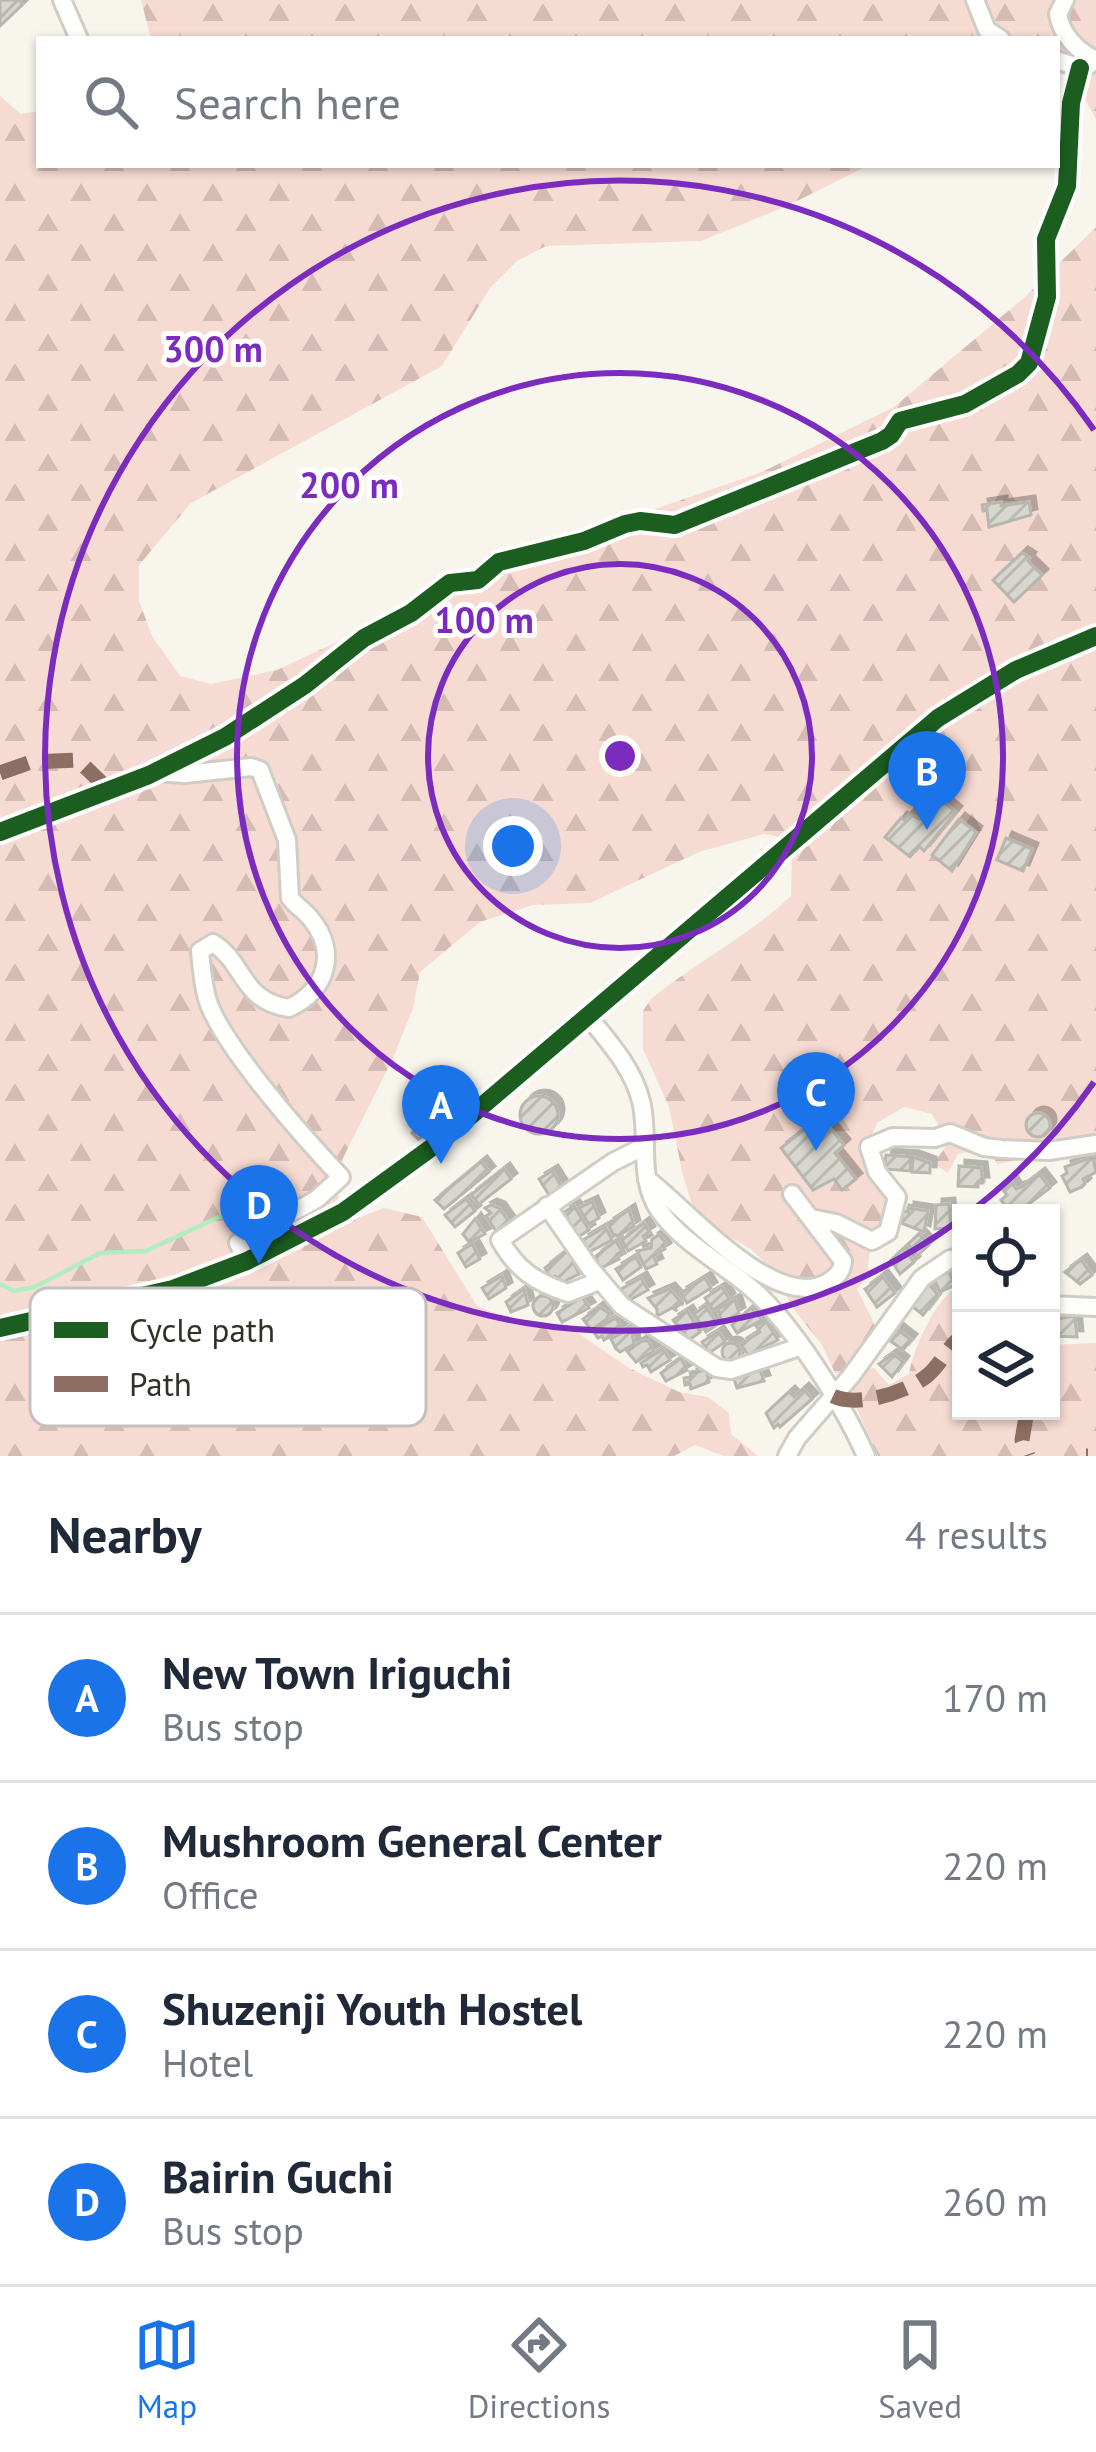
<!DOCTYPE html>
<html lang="en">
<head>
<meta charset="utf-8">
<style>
	:root { --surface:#fff; --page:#f2f2f3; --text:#1f2937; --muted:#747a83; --line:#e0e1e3; --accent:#1a73e8 }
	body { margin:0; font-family:"PT Sans",sans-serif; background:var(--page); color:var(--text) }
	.controls { position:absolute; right:36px; bottom:36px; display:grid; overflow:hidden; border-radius:0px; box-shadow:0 3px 9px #0004 }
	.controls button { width:108px; height:108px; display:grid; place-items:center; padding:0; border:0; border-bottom:3px solid var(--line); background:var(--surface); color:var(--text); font:60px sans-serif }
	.you { position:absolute; left:513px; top:846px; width:42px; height:42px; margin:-30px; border:9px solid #fff; border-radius:50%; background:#1a73e8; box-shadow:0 0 0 18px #1a73e833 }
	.badge { display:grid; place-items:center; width:78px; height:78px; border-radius:50%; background:var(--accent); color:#fff; font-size:39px; font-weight:700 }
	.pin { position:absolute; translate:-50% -99px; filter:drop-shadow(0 3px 6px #0008) }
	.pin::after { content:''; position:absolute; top:63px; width:42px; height:36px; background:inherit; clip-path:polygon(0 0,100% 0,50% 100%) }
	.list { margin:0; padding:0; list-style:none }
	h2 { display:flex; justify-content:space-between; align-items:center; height:156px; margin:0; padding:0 48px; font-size:51px }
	h2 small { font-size:39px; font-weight:400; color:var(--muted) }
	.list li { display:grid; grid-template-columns:78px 1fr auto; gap:36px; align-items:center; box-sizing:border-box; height:168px; padding:0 48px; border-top:3px solid var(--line) }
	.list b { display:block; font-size:45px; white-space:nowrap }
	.list p { margin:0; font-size:39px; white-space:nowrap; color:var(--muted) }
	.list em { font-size:39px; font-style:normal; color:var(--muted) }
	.icon { flex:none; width:66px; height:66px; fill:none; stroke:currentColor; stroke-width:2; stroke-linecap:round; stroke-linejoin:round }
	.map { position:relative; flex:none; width:1096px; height:1456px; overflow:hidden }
	.search { position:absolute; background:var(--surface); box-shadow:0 3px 9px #0004; left:36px; right:36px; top:36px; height:132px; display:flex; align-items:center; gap:30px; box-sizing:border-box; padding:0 42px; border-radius:0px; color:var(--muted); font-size:45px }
	.sheet { height:828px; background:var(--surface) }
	nav { display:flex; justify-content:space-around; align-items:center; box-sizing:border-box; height:168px; border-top:3px solid var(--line); background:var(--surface); font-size:33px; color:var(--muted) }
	nav a { display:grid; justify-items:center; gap:6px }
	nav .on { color:var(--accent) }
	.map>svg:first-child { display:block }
	.forest { fill:url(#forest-firs) }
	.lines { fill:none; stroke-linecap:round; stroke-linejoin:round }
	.stream { stroke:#b2edc0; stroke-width:4.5 }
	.building { fill:url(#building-hatch); stroke:#b7b7af; stroke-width:3; filter:url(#shadow) }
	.minor-casing { stroke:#d0cdc5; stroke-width:22 }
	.minor { stroke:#fefefc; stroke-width:16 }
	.quiet { stroke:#8d6e63; stroke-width:15; stroke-dasharray:30 15; stroke-linecap:butt }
	.cycleway-casing { stroke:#fff; stroke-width:26 }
	.cycleway { stroke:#1b5e20; stroke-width:18 }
	.ring { fill:none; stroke:#7b2cbf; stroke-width:6 }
	.key { fill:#fff; stroke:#c2c1be; stroke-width:3 }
	.key-label { font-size:33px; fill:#343026 }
	.centre { fill:#7b2cbf; stroke:#fff; stroke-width:6 }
	.ring-label { font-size:36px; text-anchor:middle; font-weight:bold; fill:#7b2cbf; stroke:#fff; stroke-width:10; stroke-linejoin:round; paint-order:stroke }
</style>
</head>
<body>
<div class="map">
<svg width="1096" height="1456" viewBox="0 0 1096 1456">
	<defs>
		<pattern id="forest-firs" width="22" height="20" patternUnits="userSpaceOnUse" patternTransform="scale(3)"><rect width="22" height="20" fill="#f6dbd2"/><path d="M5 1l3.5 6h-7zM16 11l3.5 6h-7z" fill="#d4bcb4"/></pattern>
		<pattern id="building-hatch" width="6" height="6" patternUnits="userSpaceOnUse" patternTransform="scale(3)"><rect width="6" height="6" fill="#d7d7cf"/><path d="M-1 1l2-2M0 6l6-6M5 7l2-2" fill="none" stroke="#b9b9b2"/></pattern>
		<filter id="shadow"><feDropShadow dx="6" dy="-6" stdDeviation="0" flood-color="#0004"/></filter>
	</defs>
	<rect width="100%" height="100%" fill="#f8f5ed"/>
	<g class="forest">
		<path d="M141,0H1096V119L1070,72L1057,75V39H151Z"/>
		<path d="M0,96L21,114L39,111V165H869L787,206L701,241L546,246L517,261L490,288L442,366L191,503L139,565V601L152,636L180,676L211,684L277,670L444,592L638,515L762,472L894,407L1026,296L1096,227V1135L1058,1159L1029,1157L998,1164C987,1150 975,1150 958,1154L948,1173L937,1166V1159L948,1143L932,1114L904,1107L877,1123L863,1155L894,1199C885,1229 864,1243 869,1275L857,1289L875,1325L844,1373H835L822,1345L792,1307L774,1271L751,1249L708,1225L692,1204L683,1176L669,1107L643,1049V1011L651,999C696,962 749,936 791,896L792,856L776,836L764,834L699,852L590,903L533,905L480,922L420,972L413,1008L393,1058L341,1162L338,1201L350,1221L384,1208L422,1217L477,1306L516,1321L578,1333L629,1368L679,1392L708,1397L729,1413L731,1434L758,1456H724L695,1445L674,1456H0Z"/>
		<path d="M961,1266V1411H1051V1345L1096,1343V1456H878L850,1394L864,1370L874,1368L889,1385L909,1374C913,1350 935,1298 958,1287Z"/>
	</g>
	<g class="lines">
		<path class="stream" d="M0,1284L14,1291L35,1287L100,1253L146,1251L251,1202"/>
	</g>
	<g class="building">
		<path d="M0,0H20L22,5L0,26Z"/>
		<path d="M1001,502V506L1029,502L1031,515L989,527L987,510L983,511L982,505Z"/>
		<path d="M1022,553L1030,558L1028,561L1042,575L1014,602L993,580Z"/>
		<path d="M936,796L956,812L924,851L919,846L910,857L885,837L901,818L904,820L909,814L922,820Z"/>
		<path d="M959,819L976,832L952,871L932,855Z"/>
		<path d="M1006,838L1032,849L1023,871L997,860Z"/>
		<circle cx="539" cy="1115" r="19"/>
		<circle cx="1038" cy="1125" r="12"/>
		<path d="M430,1114L437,1121L419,1140L412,1133Z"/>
		<path d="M810,1125L820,1138L831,1129L844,1145L835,1153L856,1179L842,1190L834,1179L813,1190L781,1148Z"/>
		<path d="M886,1155L911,1157L910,1171L884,1169Z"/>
		<path d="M913,1157L930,1163V1173L912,1172Z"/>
		<path d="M1093,1157L1096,1172L1083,1179L1085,1184L1082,1187L1070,1192L1062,1176L1067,1173L1065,1167Z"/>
		<path d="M481,1162L489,1172L444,1209L435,1200Z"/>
		<path d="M959,1166L981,1168L983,1183H978V1187L958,1186Z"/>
		<path d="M504,1169L511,1179L479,1204L471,1195Z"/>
		<path d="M552,1171L562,1187L549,1195L539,1179Z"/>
		<path d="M1039,1174L1050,1188L1017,1213H1011L1001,1200L1007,1195L1003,1190L1012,1183L1016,1189L1022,1187Z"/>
		<path d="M466,1199L475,1211L455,1227L445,1215Z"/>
		<path d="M592,1202L599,1218L589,1224L579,1208Z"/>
		<path d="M949,1204L951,1228L935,1229L936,1205Z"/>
		<path d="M491,1205L499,1208L509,1222L496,1231L486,1216L491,1213L485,1208Z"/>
		<path d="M574,1206L589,1230L578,1237L564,1212Z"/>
		<path d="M908,1208L928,1211L924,1232L901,1223L903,1211L908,1212Z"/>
		<path d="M629,1210L634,1226L618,1236L613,1234L608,1224Z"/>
		<path d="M475,1219L485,1234L469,1242L463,1234Z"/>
		<path d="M644,1223L649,1232L643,1236L646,1241L628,1251L622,1240Z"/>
		<path d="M605,1227L612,1240L589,1252L583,1240Z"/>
		<path d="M919,1234L929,1245L918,1255L908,1244Z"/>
		<path d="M659,1235L666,1243L663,1245L665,1249L653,1256L657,1264L646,1269L637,1251L651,1248L652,1239Z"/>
		<path d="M616,1241L622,1252L617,1254L619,1259L599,1269L596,1256Z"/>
		<path d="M472,1244L480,1259L466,1267L458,1253Z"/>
		<path d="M903,1249L914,1262L900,1274L891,1260Z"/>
		<path d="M568,1250L579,1274L563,1282L555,1276L551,1279L545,1268Z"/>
		<path d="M636,1257L641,1267L623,1280L616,1269Z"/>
		<path d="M1081,1260L1092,1275L1080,1284L1065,1272Z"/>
		<path d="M949,1272L955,1285L940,1292L934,1279Z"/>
		<path d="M502,1276L506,1288L489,1299L482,1288Z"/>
		<path d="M882,1276L895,1293L877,1307L865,1289Z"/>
		<path d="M641,1278L648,1290L628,1301L621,1289Z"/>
		<path d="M705,1278L711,1288L687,1303L681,1293Z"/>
		<path d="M929,1284L938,1295L923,1315L912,1306Z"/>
		<path d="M722,1287L729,1299L713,1310L705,1298Z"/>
		<path d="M524,1289L528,1305L511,1312L506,1302Z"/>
		<path d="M669,1289L682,1303L675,1308L677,1311L672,1308L657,1316V1309L648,1298Z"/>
		<circle cx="543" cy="1306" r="10"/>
		<path d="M582,1297L589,1308L562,1322L557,1313Z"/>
		<path d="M735,1300L739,1313L722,1323L718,1309Z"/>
		<path d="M705,1306L718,1324L706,1332L694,1314Z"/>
		<path d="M599,1307L609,1313L607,1319L591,1330L583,1319Z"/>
		<path d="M751,1308L762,1320L737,1333L732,1325Z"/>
		<path d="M687,1311L700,1332L689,1340L673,1320Z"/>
		<path d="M1075,1316L1077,1337L1051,1336V1320Z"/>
		<path d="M616,1318L622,1329L604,1340L602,1336L598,1338L593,1331Z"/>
		<path d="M765,1320L778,1340L748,1355L741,1344L760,1332L756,1326Z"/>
		<path d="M631,1328L634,1344L620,1352L616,1349L611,1339Z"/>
		<path d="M897,1329L911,1340L903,1350L889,1340Z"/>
		<path d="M718,1332L725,1342L709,1353L702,1342Z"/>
		<path d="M642,1341H648L654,1351L636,1362L627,1351Z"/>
		<circle cx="731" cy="1352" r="9"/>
		<path d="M663,1349L670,1360L651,1372L647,1365L643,1367L641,1363Z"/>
		<path d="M893,1354L903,1362L892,1377L879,1364Z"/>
		<path d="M681,1358L687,1370L666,1381L661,1373Z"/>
		<path d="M706,1370L709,1382L691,1389L690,1384L685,1385L684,1378L691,1377V1373Z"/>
		<path d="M760,1370L764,1381L737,1388L734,1379Z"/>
		<path d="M803,1389L812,1399L780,1427L778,1424L774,1428L766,1413L789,1392L794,1397Z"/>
	</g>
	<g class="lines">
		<defs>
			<g id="minor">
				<path d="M62,0L79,39"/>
				<path d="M975,0L987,30L1001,39"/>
				<path d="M1065,0L1058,14C1061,34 1077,51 1096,60"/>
				<path d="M1057,60L1080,68L1089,65"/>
				<path d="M155,772L185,774L251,767L260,770L287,840L290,898C296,906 305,911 311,919C338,952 327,990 289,1008C241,1001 245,963 213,943L200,951C202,969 203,990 210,1007C230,1054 304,1138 341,1177L317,1199L238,1243L247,1261"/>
				<path d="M0,832L149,775L225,737L305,685L364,638L411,613L450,583L478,580L499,562L584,541L625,524L640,521L675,525L882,441L891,435L900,421L965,404L1018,374L1029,363L1047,297L1046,239L1067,186L1071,103L1080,68"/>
				<path d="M587,1015C608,1041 633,1068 641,1101C650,1137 637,1177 659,1210C682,1243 721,1262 751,1288C792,1323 844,1406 866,1456"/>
				<path d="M647,1179C686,1208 775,1314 828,1282C838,1276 842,1271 843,1261L792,1194"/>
				<path d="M547,1206L589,1267L622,1306L717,1368L731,1370L799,1347"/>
				<path d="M811,1218L836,1223L872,1241L888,1232L897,1197L877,1172L869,1147L893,1137L935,1138L950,1133L984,1147L1002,1149L1049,1151L1096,1144"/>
				<path d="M599,1281L568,1293C535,1282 517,1270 500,1240L613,1162L645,1146"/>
				<path d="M1051,1305L1096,1307"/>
				<path d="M0,1328L173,1289L247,1261L343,1212L442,1140L938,718L1016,670L1096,636"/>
				<path d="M787,1456L797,1438L851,1376L922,1278L950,1259L961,1257"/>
			</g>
		</defs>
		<use href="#minor" class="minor-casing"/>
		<use href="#minor" class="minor"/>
		<g class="quiet">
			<path d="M0,773L31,762L78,760L107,788"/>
			<path d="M833,1396C858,1408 908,1392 928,1375C942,1363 947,1347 961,1337"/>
			<path d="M1027,1411L1022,1440L1028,1456"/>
			<path d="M1086,1456H1088"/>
		</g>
		<defs>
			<g id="cycleway">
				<path d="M0,832L149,775L225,737L305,685L364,638L411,613L450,583L478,580L499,562L584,541L625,524L640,521L675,525L882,441L891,435L900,421L965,404L1018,374L1029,363L1047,297L1046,239L1067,186L1071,103L1080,68"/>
				<path d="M0,1328L173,1289L247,1261L343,1212L442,1140L938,718L1016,670L1096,636"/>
			</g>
		</defs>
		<use href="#cycleway" class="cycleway-casing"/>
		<use href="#cycleway" class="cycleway"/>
	</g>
	<g class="ring">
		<circle cx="620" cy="756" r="192"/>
		<circle cx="620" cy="756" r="383"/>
		<path d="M1094 1082A575 575 0 0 1 970 1212M958 1221A575 575 0 1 1 1094 430"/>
	</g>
	<rect x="30" y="1288" width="396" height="138" rx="18" class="key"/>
	<rect x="54" y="1322" width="54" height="16" fill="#1b5e20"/>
	<rect x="54" y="1376" width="54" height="16" fill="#8d6e63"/>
	<g class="key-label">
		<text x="129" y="1342">Cycle path</text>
		<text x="129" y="1396">Path</text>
	</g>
	<circle cx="620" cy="756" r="18" class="centre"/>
	<g class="ring-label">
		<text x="213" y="362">300 m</text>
		<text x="349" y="498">200 m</text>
		<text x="484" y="633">100 m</text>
	</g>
</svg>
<div class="controls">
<button><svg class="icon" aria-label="locate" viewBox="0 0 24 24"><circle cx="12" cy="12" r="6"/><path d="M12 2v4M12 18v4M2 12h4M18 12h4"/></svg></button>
<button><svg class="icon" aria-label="layers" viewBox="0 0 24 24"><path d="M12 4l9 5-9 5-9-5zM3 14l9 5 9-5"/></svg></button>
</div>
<div class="you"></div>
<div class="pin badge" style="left:441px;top:1164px">A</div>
<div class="pin badge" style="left:927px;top:830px">B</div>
<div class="pin badge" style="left:816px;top:1151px">C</div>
<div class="pin badge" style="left:259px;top:1264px">D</div>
<div class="search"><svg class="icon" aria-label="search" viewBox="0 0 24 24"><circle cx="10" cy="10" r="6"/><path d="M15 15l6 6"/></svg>Search here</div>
</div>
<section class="sheet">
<h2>Nearby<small>4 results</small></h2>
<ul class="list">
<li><span class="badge">A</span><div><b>New Town Iriguchi</b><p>Bus stop</p></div><em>170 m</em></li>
<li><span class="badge">B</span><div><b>Mushroom General Center</b><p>Office</p></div><em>220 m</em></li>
<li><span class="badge">C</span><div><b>Shuzenji Youth Hostel</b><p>Hotel</p></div><em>220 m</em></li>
<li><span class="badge">D</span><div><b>Bairin Guchi</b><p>Bus stop</p></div><em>260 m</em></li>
</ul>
</section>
<nav>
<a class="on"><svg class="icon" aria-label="map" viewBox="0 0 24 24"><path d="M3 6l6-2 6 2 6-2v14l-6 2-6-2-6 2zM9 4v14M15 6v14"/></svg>Map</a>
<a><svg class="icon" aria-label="directions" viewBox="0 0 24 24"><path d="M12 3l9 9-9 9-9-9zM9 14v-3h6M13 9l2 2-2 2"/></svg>Directions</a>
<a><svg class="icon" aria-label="saved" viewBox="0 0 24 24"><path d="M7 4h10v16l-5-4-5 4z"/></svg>Saved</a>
</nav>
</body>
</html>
